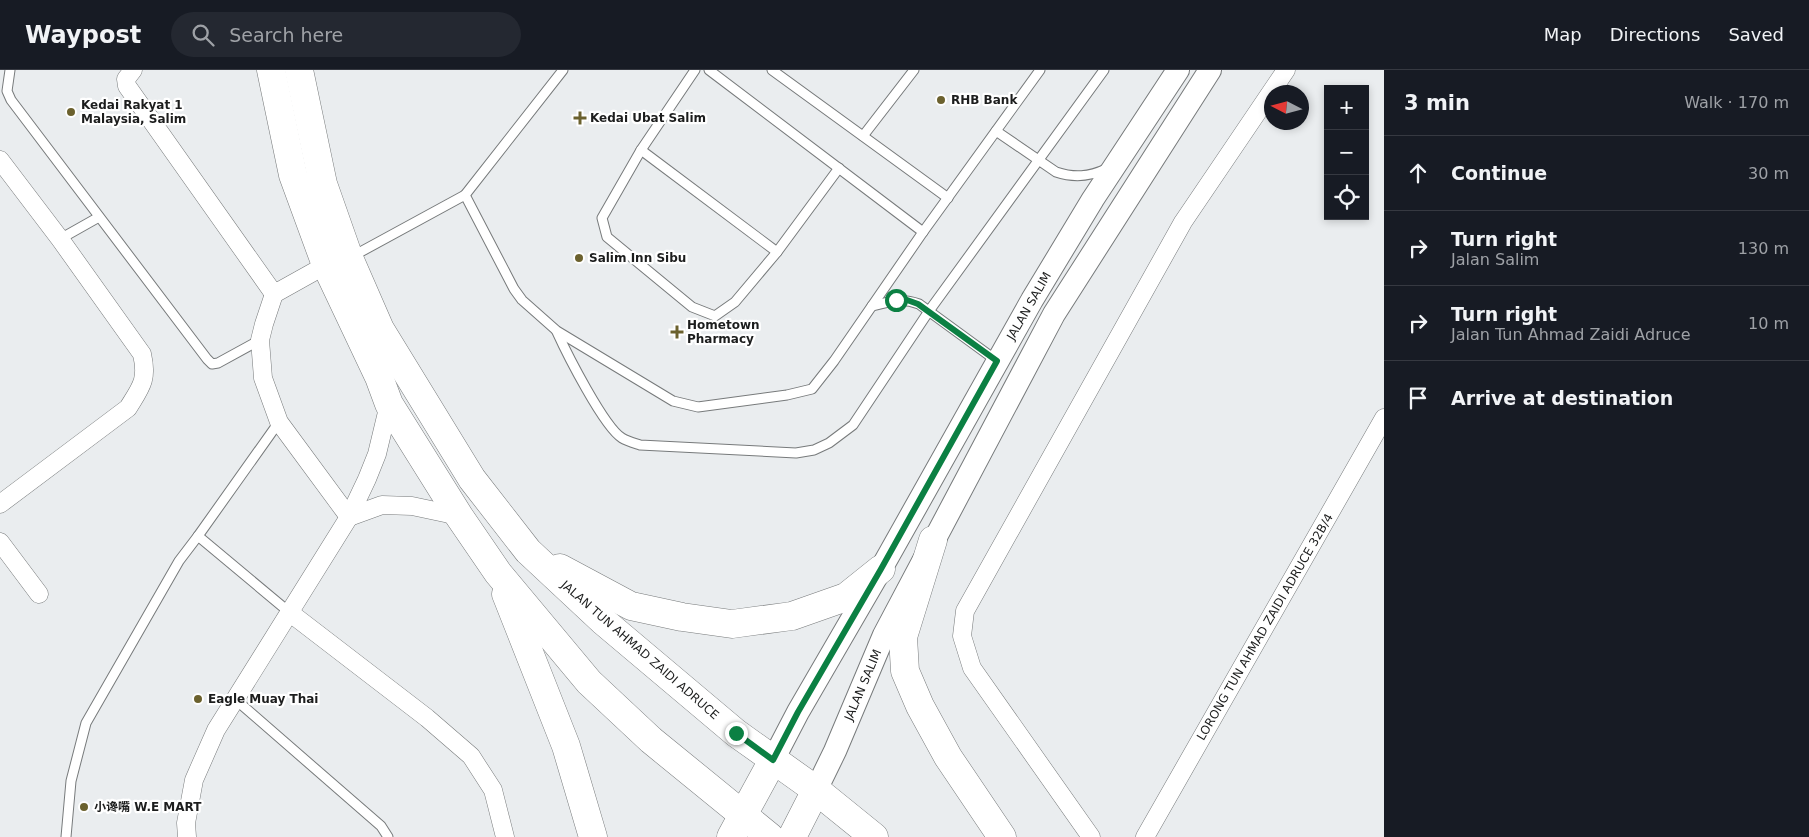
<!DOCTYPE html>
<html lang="en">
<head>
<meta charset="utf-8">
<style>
	:root { --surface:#171b24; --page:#242831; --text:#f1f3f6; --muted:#9ea1a6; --line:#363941 }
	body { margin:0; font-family:"DejaVu Sans","Noto Sans SC",sans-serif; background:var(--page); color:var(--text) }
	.controls { position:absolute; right:15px; top:15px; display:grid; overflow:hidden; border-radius:0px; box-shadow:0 2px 8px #0003 }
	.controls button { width:45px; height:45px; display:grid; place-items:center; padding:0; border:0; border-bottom:1px solid var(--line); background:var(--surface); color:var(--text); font:25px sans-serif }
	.compass { position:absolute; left:1264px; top:15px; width:45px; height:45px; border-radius:50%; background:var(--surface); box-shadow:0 2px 8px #0003; rotate:276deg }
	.stop { position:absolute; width:15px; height:15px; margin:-11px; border:4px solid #0b8043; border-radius:50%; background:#fff }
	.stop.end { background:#0b8043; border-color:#fff; box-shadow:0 1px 5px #0008 }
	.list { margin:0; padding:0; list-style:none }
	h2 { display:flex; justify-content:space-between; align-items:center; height:65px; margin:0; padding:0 20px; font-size:21px }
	h2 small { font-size:16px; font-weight:400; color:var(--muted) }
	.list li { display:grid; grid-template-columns:32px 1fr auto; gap:15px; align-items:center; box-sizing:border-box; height:75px; padding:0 20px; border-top:1px solid var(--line) }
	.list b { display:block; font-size:19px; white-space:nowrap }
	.list p { margin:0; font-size:16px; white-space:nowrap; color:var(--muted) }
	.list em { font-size:16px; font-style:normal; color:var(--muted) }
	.icon { flex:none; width:28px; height:28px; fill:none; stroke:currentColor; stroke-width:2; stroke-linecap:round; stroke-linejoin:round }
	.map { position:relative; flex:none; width:1384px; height:767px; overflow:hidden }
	header { display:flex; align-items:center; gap:30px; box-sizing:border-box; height:70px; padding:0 25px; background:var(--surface); border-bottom:1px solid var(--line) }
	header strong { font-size:24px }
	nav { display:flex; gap:28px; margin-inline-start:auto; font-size:18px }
	.search { width:350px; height:45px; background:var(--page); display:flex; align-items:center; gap:12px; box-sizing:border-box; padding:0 18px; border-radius:28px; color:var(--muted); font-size:19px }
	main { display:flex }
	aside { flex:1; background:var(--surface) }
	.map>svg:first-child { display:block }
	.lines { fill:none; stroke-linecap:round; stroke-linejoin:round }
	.service-casing { stroke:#777a7b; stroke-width:11 }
	.minor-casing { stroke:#777a7b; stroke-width:19 }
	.tertiary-casing { stroke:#777a7b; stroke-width:24 }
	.primary-casing { stroke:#777a7b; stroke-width:29 }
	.service { stroke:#fff; stroke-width:9 }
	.minor { stroke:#fff; stroke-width:18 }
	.tertiary { stroke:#fff; stroke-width:22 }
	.primary { stroke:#fff; stroke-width:28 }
	.route { stroke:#0b8043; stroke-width:6 }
	.poi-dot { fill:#6b612e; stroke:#fff; stroke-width:2 }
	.labels { text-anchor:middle; stroke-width:4.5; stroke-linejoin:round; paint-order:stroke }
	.poi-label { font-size:12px; font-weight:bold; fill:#1c1d1d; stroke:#fff; text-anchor:start }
	.street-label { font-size:12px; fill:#1c1d1d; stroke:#fff }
</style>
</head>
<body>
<header>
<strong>Waypost</strong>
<div class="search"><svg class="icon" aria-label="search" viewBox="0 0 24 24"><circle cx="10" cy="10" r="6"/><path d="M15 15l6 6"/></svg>Search here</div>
<nav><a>Map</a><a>Directions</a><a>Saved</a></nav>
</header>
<main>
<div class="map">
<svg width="1384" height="767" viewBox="0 0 1384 767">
	<rect width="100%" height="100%" fill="#eaedef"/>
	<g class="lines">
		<defs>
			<g id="service">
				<path d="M10,0L7,21L11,30L207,289L212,294L218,293L260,270"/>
				<path d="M695,0L641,80L602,148L607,167L692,237L715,246L735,232L777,182L839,98"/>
				<path d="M709,0L923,162"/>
				<path d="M772,0L948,128"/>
				<path d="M996,61L1056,102C1074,108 1089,107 1106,99"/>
				<path d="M863,66L914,0"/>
				<path d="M641,80L777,182"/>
				<path d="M465,125L514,219L522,230L557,261L673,331L698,337L787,325L812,319L834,291L923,162L1040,0"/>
				<path d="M60,169L99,147"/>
				<path d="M353,186L465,125L563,0"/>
				<path d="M872,236C890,232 900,227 919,234L997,291"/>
				<path d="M557,262C567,284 604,357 622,368C627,371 634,373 640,375L796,383L814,380L829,373L853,355L929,241L1104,0"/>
				<path d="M198,466L279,352"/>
				<path d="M235,629L381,756L388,767"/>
				<path d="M66,767L71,711L86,653L179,491L198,466L289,542"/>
			</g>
			<g id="minor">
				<path d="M133,0L126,9L127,16L274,224L326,195"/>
				<path d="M0,90L60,169L142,284C148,310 141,317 128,338L0,434"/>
				<path d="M274,224L264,254L260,270L263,308L279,352L349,447"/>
				<path d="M349,447L382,435L412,436L459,446"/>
				<path d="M0,472L39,524"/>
				<path d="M289,542L427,648L471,686L493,720L505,767"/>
				<path d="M187,767L186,753L194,710L216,660L349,447L367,409L377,384L389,334"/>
				<path d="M1091,767L972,598L962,566L965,541L1183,152L1286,0"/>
				<path d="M1145,767L1384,348"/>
			</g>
			<g id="tertiary">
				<path d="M773,690L798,642L881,499L1032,230L1093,129L1178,0"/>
				<path d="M816,720L835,681L884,565L1054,244L1210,0"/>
			</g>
			<g id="primary">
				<path d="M271,0L293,105L326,195L379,307L389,334L459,446L498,503L589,612L651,670L770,767"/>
				<path d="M299,0L323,114L349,188L380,259L472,409L528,481L603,551L736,663L816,720L874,767"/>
				<path d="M933,470L903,567L905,601L920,636L948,687L1002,767"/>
				<path d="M560,498L631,536L682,547L732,554L792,546L846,527L881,499"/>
				<path d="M506,524L566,676L593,767"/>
				<path d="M731,767L773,690"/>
				<path d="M792,767L816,720"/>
			</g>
		</defs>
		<use href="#service" class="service-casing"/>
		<use href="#minor" class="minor-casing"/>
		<use href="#tertiary" class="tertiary-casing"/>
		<use href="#primary" class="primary-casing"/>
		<use href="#service" class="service"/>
		<use href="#minor" class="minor"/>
		<use href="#tertiary" class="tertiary"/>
		<use href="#primary" class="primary"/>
	</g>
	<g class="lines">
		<path class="route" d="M736,663L773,690L798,642L881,499L997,291L918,234L907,230H896"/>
	</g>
	<g class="poi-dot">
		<circle cx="941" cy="30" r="5"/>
		<circle cx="71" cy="42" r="5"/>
		<path d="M577.5 40.5h5v5h5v5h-5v5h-5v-5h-5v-5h5z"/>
		<circle cx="579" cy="188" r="5"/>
		<path d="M674.5 254.5h5v5h5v5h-5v5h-5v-5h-5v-5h5z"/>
		<circle cx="198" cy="629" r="5"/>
		<circle cx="84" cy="737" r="5"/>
	</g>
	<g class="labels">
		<g class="poi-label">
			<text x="951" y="34">RHB Bank</text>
			<text x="81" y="39">Kedai Rakyat 1<tspan x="81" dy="14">Malaysia, Salim</tspan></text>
			<text x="590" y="52">Kedai Ubat Salim</text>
			<text x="589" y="192">Salim Inn Sibu</text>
			<text x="687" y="259">Hometown<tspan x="687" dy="14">Pharmacy</tspan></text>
			<text x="208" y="633">Eagle Muay Thai</text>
			<text x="94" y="741">小谗嘴 W.E MART</text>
		</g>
		<g class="street-label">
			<text transform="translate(1029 236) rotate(-60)" y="4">JALAN SALIM</text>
			<text transform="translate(1265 557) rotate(-60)" y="4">LORONG TUN AHMAD ZAIDI ADRUCE 32B/4</text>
			<text transform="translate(640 580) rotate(41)" y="4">JALAN TUN AHMAD ZAIDI ADRUCE</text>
			<text transform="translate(863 615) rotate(-67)" y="4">JALAN SALIM</text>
		</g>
	</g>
</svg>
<div class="controls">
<button>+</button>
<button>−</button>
<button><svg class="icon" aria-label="locate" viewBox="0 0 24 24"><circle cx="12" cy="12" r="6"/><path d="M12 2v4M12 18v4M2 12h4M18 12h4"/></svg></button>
</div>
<svg class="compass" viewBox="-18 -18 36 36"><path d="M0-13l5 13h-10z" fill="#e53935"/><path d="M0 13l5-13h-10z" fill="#9ea1a6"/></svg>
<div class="stop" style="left:896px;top:230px"></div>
<div class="stop end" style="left:736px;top:663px"></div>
</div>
<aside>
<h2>3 min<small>Walk · 170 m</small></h2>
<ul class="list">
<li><svg class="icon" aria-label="ahead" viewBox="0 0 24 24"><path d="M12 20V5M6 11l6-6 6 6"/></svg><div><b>Continue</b></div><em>30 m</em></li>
<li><svg class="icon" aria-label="right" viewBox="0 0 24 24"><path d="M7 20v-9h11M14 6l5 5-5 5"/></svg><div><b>Turn right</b><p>Jalan Salim</p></div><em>130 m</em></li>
<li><svg class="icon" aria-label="right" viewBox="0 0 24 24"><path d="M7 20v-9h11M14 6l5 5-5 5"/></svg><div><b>Turn right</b><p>Jalan Tun Ahmad Zaidi Adruce</p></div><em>10 m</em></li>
<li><svg class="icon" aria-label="arrive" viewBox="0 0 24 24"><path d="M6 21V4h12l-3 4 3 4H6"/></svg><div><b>Arrive at destination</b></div></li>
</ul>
</aside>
</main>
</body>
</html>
